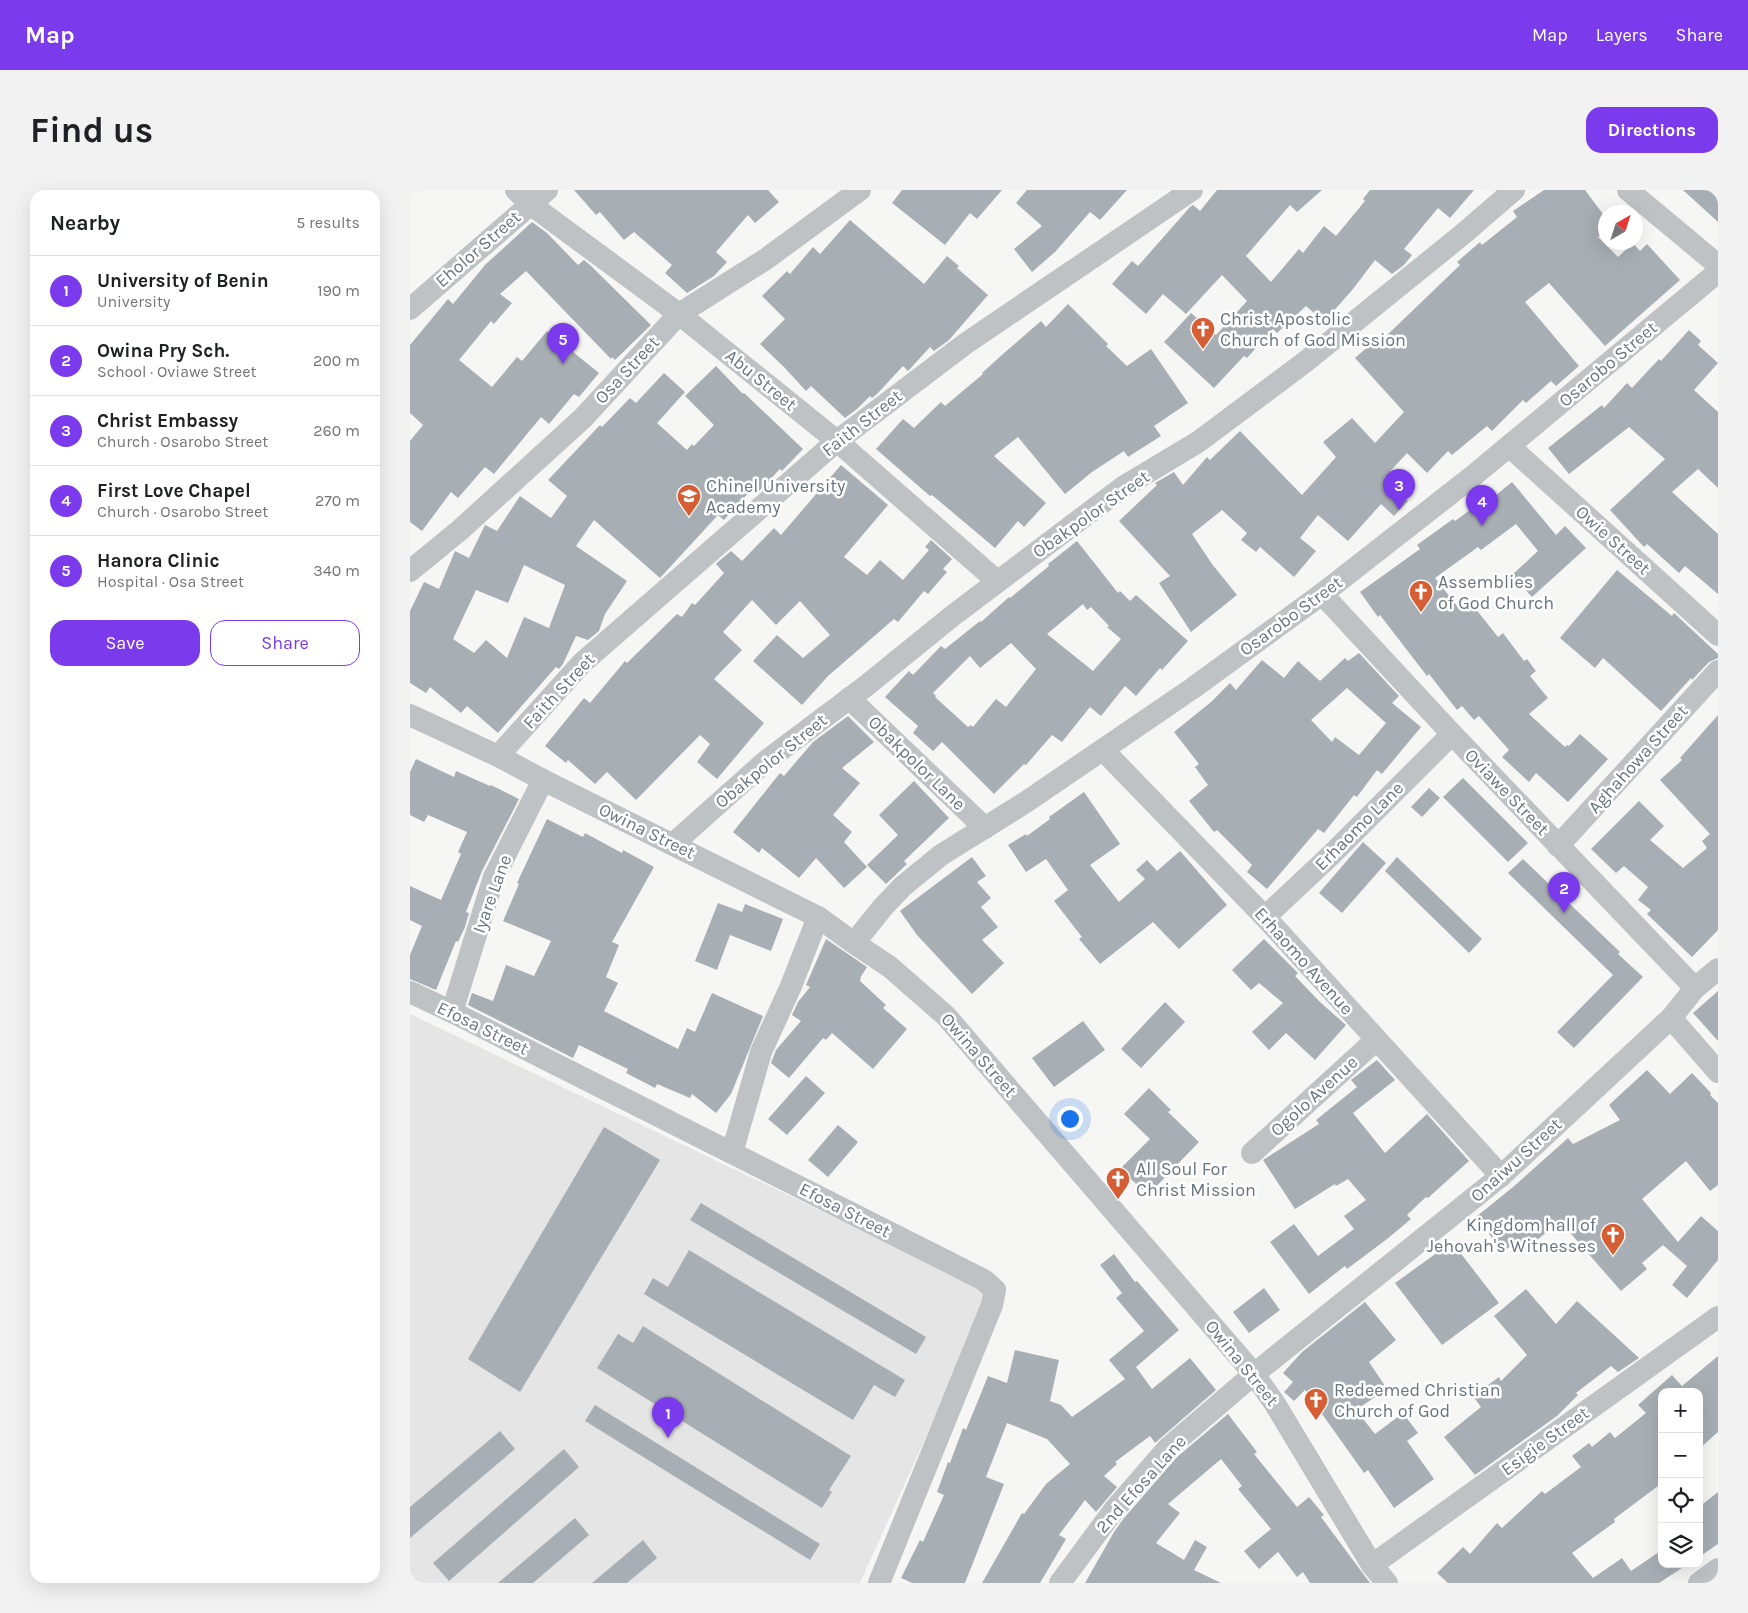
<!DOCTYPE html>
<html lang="en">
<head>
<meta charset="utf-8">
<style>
	:root { --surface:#fff; --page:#f2f2f2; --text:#202124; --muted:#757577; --line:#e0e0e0; --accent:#7c3aed }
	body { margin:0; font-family:Karla,sans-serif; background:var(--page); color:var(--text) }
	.controls { position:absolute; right:15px; bottom:15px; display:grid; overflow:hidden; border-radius:10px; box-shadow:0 5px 20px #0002 }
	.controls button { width:45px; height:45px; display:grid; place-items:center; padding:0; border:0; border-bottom:1px solid var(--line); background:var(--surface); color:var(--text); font:25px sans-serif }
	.compass { position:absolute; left:1188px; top:15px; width:45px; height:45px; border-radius:50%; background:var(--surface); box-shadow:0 5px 20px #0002; rotate:39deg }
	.you { position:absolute; left:659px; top:928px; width:18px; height:18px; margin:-12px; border:4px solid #fff; border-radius:50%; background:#1a73e8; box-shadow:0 0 0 8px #1a73e833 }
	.badge { display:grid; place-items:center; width:32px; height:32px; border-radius:50%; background:var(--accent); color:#fff; font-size:16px; font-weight:700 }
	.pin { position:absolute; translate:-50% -41px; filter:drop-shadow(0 1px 2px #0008) }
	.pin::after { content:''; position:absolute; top:26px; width:18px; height:15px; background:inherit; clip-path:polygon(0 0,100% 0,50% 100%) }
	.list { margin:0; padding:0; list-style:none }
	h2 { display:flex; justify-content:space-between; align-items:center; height:65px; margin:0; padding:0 20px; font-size:21px }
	h2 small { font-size:16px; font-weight:400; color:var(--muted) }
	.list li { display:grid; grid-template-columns:32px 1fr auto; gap:15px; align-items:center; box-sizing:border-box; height:70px; padding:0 20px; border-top:1px solid var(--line) }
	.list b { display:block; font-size:19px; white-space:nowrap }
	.list p { margin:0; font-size:16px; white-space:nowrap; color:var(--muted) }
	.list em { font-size:16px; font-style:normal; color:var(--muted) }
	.actions { display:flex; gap:10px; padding:15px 20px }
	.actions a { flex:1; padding:11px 0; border:1px solid var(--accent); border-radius:15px; text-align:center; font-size:18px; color:var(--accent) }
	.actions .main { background:var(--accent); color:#fff }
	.icon { flex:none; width:28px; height:28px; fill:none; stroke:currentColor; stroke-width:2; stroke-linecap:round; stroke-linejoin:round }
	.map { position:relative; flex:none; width:1308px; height:1393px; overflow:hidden; border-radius:15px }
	header { display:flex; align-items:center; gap:30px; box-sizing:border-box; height:70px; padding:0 25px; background:var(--accent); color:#fff }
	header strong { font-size:24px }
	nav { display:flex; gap:28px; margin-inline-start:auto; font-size:18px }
	.intro { display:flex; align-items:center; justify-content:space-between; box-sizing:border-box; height:120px; padding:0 30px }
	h1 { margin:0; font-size:35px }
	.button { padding:12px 22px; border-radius:15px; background:var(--accent); color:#fff; font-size:18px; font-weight:700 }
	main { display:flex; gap:30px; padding:0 30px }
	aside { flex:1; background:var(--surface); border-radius:15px; box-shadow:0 5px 20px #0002 }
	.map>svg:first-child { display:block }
	.built { fill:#e4e5e4 }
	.building { fill:#a8afb4; fill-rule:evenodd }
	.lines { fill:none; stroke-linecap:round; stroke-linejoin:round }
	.minor { stroke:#bec2c5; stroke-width:22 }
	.labels { text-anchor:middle; stroke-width:5; stroke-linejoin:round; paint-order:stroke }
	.street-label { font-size:18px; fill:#687682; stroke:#fff }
	.poi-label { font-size:18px; fill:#687682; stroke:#fff; text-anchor:start }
</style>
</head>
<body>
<header>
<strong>Map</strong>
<nav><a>Map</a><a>Layers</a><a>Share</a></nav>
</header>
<div class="intro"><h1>Find us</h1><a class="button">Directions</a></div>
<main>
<aside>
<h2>Nearby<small>5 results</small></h2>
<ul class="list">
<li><span class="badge">1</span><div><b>University of Benin</b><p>University</p></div><em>190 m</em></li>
<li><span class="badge">2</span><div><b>Owina Pry Sch.</b><p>School · Oviawe Street</p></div><em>200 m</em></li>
<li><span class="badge">3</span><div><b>Christ Embassy</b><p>Church · Osarobo Street</p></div><em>260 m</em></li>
<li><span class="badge">4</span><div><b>First Love Chapel</b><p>Church · Osarobo Street</p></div><em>270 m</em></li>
<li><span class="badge">5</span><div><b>Hanora Clinic</b><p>Hospital · Osa Street</p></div><em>340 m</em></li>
</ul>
<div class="actions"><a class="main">Save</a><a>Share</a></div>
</aside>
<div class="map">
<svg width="1308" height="1393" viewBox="0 0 1308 1393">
	<rect width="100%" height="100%" fill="#f6f6f4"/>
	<path class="built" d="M0,824L581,1102L450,1393H0Z"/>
	<g class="building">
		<path d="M164,0H358L369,12L345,33L338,25L306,62L317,72L304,86L277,103L255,83L262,75L224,42L214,50L190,22L186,25Z"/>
		<path d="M492,0H592L567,29L560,23L535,55L482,13Z"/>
		<path d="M617,0H717L690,30L680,22L645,62L622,82L604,59L632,36L606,13Z"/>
		<path d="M807,0H912L887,22L880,15L836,66L861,92L889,59L893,63L914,36L926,46L955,11L953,9L960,0H1064L1040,28L1028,18L994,59L1002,65L994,75L982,84L965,70L943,99L914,132L896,116L867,143L863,139L837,168L834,166L804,198L754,152L781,123L806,145L837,111L812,85L776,124L753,104L736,124L702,94L722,71L728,76L780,17L783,15L790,21Z"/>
		<path d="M1134,0H1175L1196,28V41L1188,47L1208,67L1223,53L1230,61L1237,54L1270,90L1195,156L1139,93L1115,112L1169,176L1146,196L1141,191L1116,213L1113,210L1082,241L1077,236L1042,265L1038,261L1017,283L997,263L974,288L998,311L984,326L971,314L938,351L908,325L890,348L906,361L884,387L850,357L846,362L831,350L837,343L812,320L782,344L802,374L827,405L781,442L749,393L760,386L709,331L747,295L745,293L764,282L773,295L797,267L800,270L830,241L892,305L926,267L913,252L942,228L965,253L994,222L945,168L970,146L973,149L1050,75L1047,72L1070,52L1072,55L1107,27L1103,21Z"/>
		<path d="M1273,0H1308V32Z"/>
		<path d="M440,30L514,94L537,66L549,76L547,78L578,105L539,150L524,161L520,157L498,181L493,176L467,204L462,208L460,206L447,219L435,228L401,196L396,201L374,177L350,154L375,129L352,106L377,81L380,84L403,57L410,64Z"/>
		<path d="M122,32L137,43L168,75L174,70L180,75L241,135L205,170L202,167L201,169L116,81L90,104L102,113L84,134L81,131L49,170L82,197L107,167L112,171L137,141L189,183L169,207L164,204L139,234L131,227L84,284L75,277L48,308L41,302L12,341L0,332V251L13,235L0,223V155L38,109L43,114L75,75Z"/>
		<path d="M658,114L698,154L696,156L717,176L741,159L778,213L744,236L751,246L718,267L714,261L682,282L655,304L608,247L584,266L636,313L614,337L608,331L585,358L522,305L520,306L466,259L493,229L504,238L531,212L535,216L573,184L572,183L593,164L631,131L636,137Z"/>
		<path d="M1279,140L1291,151L1288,155L1308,173L1284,200L1308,222V298L1288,279L1262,302L1308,344V404L1275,376L1269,383L1237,354L1234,357L1200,320L1255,269L1219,237L1159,284L1138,258L1192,215L1194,218L1217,193L1222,198L1249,169L1251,171Z"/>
		<path d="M306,176L333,204L334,203L393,259L372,281L370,279L346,304L341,300L314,330L308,325L250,388L184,330L166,356L217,391L195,424L189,441L178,450L166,446L153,474L149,479L146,477L88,543L57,516L51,523L20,497L16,503L0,493V421L14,392L29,399L45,361L59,368L75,335L87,341L110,306L141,328L157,306L138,290L190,235L192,237L220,208L226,213L254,183L275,202L247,233L277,260L282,254L284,256L304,235L275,206ZM114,375L155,395L139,438L114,427L97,468L76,450L64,463L43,449L66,400L98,413Z"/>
		<path d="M431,275L478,315L434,367L457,385L470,370L493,390L519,360L515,357L521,350L542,369L533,379L537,382L518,404L514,401L488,432L484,429L418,486L392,515L343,471L367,445L393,468L420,445L390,411L366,435L342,410L313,442L332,460L304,489L354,533L307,589L287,572L300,554L290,545L226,610L197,582L185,594L158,570L156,573L135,556L174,508L180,513L215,471L217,473L267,424L272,427L282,413L285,415L314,383L306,374L308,372L321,361L332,371L364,338L371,345Z"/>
		<path d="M1102,292L1146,345L1155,336L1176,358L1122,407L1102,385L1128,361L1106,334L1071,360L1068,357L1025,388L1051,421L1061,413L1088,447L1093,443L1114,471L1117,469L1126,481L1120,486L1138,508L1119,524L1155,557L1157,555L1159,556L1170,544L1198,569L1158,612L1126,583L1119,592L1092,567L1099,560L1069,526L1064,530L1052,516L1047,520L1019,484L1017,486L970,425L968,427L950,402L1010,359L1007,355L1043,329L1045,331L1072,311L1075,314Z"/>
		<path d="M667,351L708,403L710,401L720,411L726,405L778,451L752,480L750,478L726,506L715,496L691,526L680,517L652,552L642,545L616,575L614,574L584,604L532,552L523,561L503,543L508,536L475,507L499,481L503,485L531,456L535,459L570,431L571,432L599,407L600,408L639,376L638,374ZM673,414L677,420L681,417L699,436L697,437L711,449L683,481L637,444ZM601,453L626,479L596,517L586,509L563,537L561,535L558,537L525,507L526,506L523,503L560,466L570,478Z"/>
		<path d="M1207,380L1262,426L1264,423L1308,464V468L1299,472L1282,490L1281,488L1251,521L1193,468L1185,478L1150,448Z"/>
		<path d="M949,463L989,506L982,513L1011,537L972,584L967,580L947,607L944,605L914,643L908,639L857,699L837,682L842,675L807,640L804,642L779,611L798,595L785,577L789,574L764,542L801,512L820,493L826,500L852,470L874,488L888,471L910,491L935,468L938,471ZM937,498L976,533L949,565L925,547L922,552L901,530Z"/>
		<path d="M1308,525V740L1282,767L1237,724L1241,720L1228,710L1238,697L1214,676L1206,683L1181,659L1229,611L1254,636L1240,650L1273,678L1297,658L1292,651L1300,644L1250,590L1272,570L1270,568Z"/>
		<path d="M438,526L464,552L432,578L450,593L423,625L442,642L434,652L457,677L434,698L406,668L389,688L352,658L349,663L323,642L370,583L374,586L403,552Z"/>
		<path d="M6,569L44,587L46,581L80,596L81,595L109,609L72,681L56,722L59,723L55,737L48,752L46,751L26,800L0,789V765L12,736L0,730V696L31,710L51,664L48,662L57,642L18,625L14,632L0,625V582Z"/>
		<path d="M1053,588L1118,653L1098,672L1033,607Z"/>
		<path d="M504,591L539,628L494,671L497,674L476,694L457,675L488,645L469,625Z"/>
		<path d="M1019,598L1030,608L1012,627L1001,617Z"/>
		<path d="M674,602L710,654L680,675L709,712L735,689L726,680L737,670L747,681L770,661L817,715L769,759L743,732L690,774L669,749L672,747L644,711L658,700L636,669L616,682L598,655L616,644L617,646L640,629L639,627Z"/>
		<path d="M137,629L173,647L175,643L212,663L213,660L244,677L202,752L209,755L196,787L208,793L194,821L268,859L277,838L285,842L302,803L353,826L321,904L306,923L282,904L280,908L247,894L245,898L216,883L218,879L169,855L163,868L58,815L62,803L83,811L96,775L124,786L141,751L93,731L109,694L107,693Z"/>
		<path d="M953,652L976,673L932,723L909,703Z"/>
		<path d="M562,667L576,686L567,692L581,708L571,717L588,737L572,750L594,773L562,804L507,745L490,721Z"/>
		<path d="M987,667L1072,749L1059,763L975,681Z"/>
		<path d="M1113,669L1210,762L1208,764L1233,787L1164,858L1147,842L1203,785L1098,683Z"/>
		<path d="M308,713L332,722L335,714L373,729L361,761L320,745L307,780L285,771Z"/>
		<path d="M416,749L457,777L450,788H451L450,791L476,815L473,818L497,839L463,879L422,843L416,850L413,848L379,888L361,873L366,860L391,831L382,825L388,812L400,797L396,795Z"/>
		<path d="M854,749L888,783L885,786L910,812L936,835L905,870L876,843L859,860L842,842L873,813L849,793L841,800L822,780Z"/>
		<path d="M1308,801V851L1283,823Z"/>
		<path d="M755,812L775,832L731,878L711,859Z"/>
		<path d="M673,831L695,860L644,897L622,868Z"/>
		<path d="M967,870L985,890L943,923L975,963L1017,924L1059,971L1018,1008L1016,1007L997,1025L1001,1029L977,1049L937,1079L935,1076L899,1104L860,1052L884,1034L908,1066L944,1039L934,1026L956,1010L938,989L926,996L925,994L885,1019L853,970L909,934L906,930L947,897L941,890Z"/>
		<path d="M1237,880L1260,904L1282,883L1301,903L1300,905L1308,913V995L1300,1001L1276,971L1232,1009L1268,1052L1291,1026L1308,1041V1070L1277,1108L1262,1095L1277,1076L1253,1055L1232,1073L1237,1079L1211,1101L1155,1037L1148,1043L1143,1037L1111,1063L1103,1054L1093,1062L1066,1027L1103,997L1158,948L1163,954L1210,930L1199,915Z"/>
		<path d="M396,886L415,903L377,945L358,929Z"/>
		<path d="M739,898L761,920L758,922L789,952L738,1005L710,979L740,949L714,924Z"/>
		<path d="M428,935L448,952L418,987L398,970Z"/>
		<path d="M194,937L250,970L110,1202L58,1169Z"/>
		<path d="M291,1013L516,1147L506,1164L280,1030Z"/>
		<path d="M1042,1052L1089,1113L1032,1155L985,1093Z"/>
		<path d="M279,1060L495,1190L485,1207L464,1195L443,1230L234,1104L243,1088L258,1097Z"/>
		<path d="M704,1064L725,1092L727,1091L769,1140L726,1177L742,1199L780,1168L806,1200L745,1253L740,1246L705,1272L707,1274L694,1286L707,1297L686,1322L675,1310L649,1345L656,1349L630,1393H572L612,1323L614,1324L636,1294L660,1274L637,1249L597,1233L576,1287L594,1294L555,1393H502L491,1388L510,1350L513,1352L534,1305L527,1302L538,1272L540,1273L553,1238L556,1240L578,1186L597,1193L605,1160L649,1170L640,1211L651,1215L662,1227L715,1189L699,1170L734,1141L706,1108L712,1103L690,1075Z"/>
		<path d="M854,1098L870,1120L839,1143L823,1122Z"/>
		<path d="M1116,1099L1146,1134L1167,1111L1229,1168L1208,1182L1201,1176L1166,1203L1168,1205L1147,1226L1065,1285L1034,1247L1071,1217L1063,1206L1089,1187L1091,1191L1117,1165L1084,1126Z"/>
		<path d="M955,1112L986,1150L959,1172L977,1199L946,1220L965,1244L993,1223L1008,1243L997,1251L1024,1289L984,1318L958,1280L954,1283L895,1200L884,1211L874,1202L883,1192L873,1183L892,1162Z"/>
		<path d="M233,1136L441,1266L419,1300L422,1302L412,1318L187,1178L208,1144L223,1153Z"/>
		<path d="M1308,1166V1242L1289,1259V1202H1252V1293L1204,1329L1205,1332L1162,1363L1183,1388L1212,1368L1221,1381L1252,1360V1374H1278L1249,1393H1038L1027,1383L1053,1357L1060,1364L1087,1333L1092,1338L1132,1301L1135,1304L1171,1277L1162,1266L1179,1253L1182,1257L1200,1242L1205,1248L1236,1223L1228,1215L1262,1185L1272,1196Z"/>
		<path d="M185,1215L410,1354L400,1370L175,1231Z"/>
		<path d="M818,1224L847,1262L844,1264L887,1317L899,1307L914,1325L911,1327L960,1393H900L893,1382L887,1387L868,1362L849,1379L834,1361L861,1339L828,1299L832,1296L811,1269L758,1314L770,1323L746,1353L774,1370L785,1350L797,1357L784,1380L811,1393H675L704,1342L714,1328L767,1267Z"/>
		<path d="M90,1241L105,1259L0,1348V1317Z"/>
		<path d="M154,1259L169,1277L39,1391L23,1373Z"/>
		<path d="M1308,1302V1354L1289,1367V1317Z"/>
		<path d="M165,1328L179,1345L123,1393H88Z"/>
		<path d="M233,1350L247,1368L217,1393H182Z"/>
	</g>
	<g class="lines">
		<g class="minor">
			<path d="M106,0L120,14L269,124L427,251L587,391"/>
			<path d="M1218,0L1308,75"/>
			<path d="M0,119L137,0"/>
			<path d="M1099,256L1308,445"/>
			<path d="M0,381L50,340L173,228L269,124L356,69L450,0"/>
			<path d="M912,404L1042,544L1285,798"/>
			<path d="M439,508L575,638"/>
			<path d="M0,525L88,566L133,590L408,727L444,753L480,777L536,826L844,1184L865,1214L962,1375L977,1393"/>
			<path d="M693,560L855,727L1091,986"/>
			<path d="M88,566L172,473L427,251L555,154L782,0"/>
			<path d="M263,654L356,571L456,496L541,427L713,297L788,252L895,172L1053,44L1104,0"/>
			<path d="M1148,656L1308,481"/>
			<path d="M855,727L922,664L1042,544"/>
			<path d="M444,753L473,717L493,696L531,665L616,612L783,498L912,404L1063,286L1308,82"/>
			<path d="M0,802L42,822L574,1090L585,1100L582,1115L469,1393"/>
			<path d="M42,822L84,687L133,590"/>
			<path d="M1261,828L1308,882"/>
			<path d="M322,963L351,862L381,796L408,727"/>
			<path d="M842,963L966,850"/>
			<path d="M962,1375L1308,1127"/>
			<path d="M650,1393L704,1320L758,1258L844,1184L1091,986L1261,828L1285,798L1308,779"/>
			<path d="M1289,1393L1308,1379"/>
		</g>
	</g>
	<defs>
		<symbol id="church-pin" viewBox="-11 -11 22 30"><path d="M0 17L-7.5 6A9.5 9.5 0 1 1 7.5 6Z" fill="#d65e34" stroke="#fff"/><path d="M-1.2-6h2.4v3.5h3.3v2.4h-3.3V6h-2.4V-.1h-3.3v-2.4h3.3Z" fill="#fff"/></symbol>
		<symbol id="school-pin" viewBox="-11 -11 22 30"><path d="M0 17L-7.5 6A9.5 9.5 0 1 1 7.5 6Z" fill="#d65e34" stroke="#fff"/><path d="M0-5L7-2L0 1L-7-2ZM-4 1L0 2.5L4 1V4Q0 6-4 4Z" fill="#fff"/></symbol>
	</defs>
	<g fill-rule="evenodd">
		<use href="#church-pin" x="779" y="125" width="28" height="38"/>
		<use href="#school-pin" x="265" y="292" width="28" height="38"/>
		<use href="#church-pin" x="997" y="388" width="28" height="38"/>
		<use href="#church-pin" x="694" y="975" width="28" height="38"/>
		<use href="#church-pin" x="1189" y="1031" width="28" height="38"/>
		<use href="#church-pin" x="892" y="1196" width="28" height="38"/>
	</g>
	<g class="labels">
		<g class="street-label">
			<text transform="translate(68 59) rotate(-41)" y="6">Eholor Street</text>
			<text transform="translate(1198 174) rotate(-40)" y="6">Osarobo Street</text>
			<text transform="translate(217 180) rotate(-47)" y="6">Osa Street</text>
			<text transform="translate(351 190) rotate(39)" y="6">Abu Street</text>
			<text transform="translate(452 233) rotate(-38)" y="6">Faith Street</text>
			<text transform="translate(681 324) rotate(-35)" y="6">Obakpolor Street</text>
			<text transform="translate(1203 350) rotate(42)" y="6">Owie Street</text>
			<text transform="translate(881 426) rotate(-36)" y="6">Osarobo Street</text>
			<text transform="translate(149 501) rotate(-47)" y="6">Faith Street</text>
			<text transform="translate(1228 569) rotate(-48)" y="6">Aghahowa Street</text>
			<text transform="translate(361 571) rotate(-39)" y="6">Obakpolor Street</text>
			<text transform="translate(507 573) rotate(44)" y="6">Obakpolor Lane</text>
			<text transform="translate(1097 602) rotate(46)" y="6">Oviawe Street</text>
			<text transform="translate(949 636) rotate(-45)" y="6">Erhaomo Lane</text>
			<text transform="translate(237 641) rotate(26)" y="6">Owina Street</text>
			<text transform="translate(82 704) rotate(-70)" y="6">Iyare Lane</text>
			<text transform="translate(894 771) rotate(48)" y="6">Erhaomo Avenue</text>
			<text transform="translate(73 838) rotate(26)" y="6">Efosa Street</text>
			<text transform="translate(569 865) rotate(49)" y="6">Owina Street</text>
			<text transform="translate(904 906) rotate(-42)" y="6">Ogolo Avenue</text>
			<text transform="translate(1106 970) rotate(-42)" y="6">Onaiwu Street</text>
			<text transform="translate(435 1020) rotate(27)" y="6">Efosa Street</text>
			<text transform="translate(832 1173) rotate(51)" y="6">Owina Street</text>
			<text transform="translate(1135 1251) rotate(-36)" y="6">Esigie Street</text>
			<text transform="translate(731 1294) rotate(-48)" y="6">2nd Efosa Lane</text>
		</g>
		<g class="poi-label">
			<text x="810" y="135">Christ Apostolic<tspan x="810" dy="21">Church of God Mission</tspan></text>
			<text x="296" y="302">Chinel University<tspan x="296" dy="21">Academy</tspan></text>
			<text x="1028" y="398">Assemblies<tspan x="1028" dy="21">of God Church</tspan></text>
			<text x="726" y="985">All Soul For<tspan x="726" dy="21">Christ Mission</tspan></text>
			<text x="1186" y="1041" text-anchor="end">Kingdom hall of<tspan x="1186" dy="21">Jehovah's Witnesses</tspan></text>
			<text x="924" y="1206">Redeemed Christian<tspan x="924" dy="21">Church of God</tspan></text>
		</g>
	</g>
</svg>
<div class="controls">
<button>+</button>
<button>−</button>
<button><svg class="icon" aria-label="locate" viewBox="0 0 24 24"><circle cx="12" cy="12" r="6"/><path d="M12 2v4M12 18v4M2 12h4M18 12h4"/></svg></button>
<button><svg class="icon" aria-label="layers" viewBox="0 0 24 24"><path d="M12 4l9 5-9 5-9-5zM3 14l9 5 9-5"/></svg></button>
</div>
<svg class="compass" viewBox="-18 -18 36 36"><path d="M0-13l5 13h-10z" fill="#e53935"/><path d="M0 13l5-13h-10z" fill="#757577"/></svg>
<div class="you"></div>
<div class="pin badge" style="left:258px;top:1248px">1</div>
<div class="pin badge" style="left:1154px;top:723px">2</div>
<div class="pin badge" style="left:989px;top:320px">3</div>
<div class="pin badge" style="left:1072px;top:336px">4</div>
<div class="pin badge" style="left:153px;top:174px">5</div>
</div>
</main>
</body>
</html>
